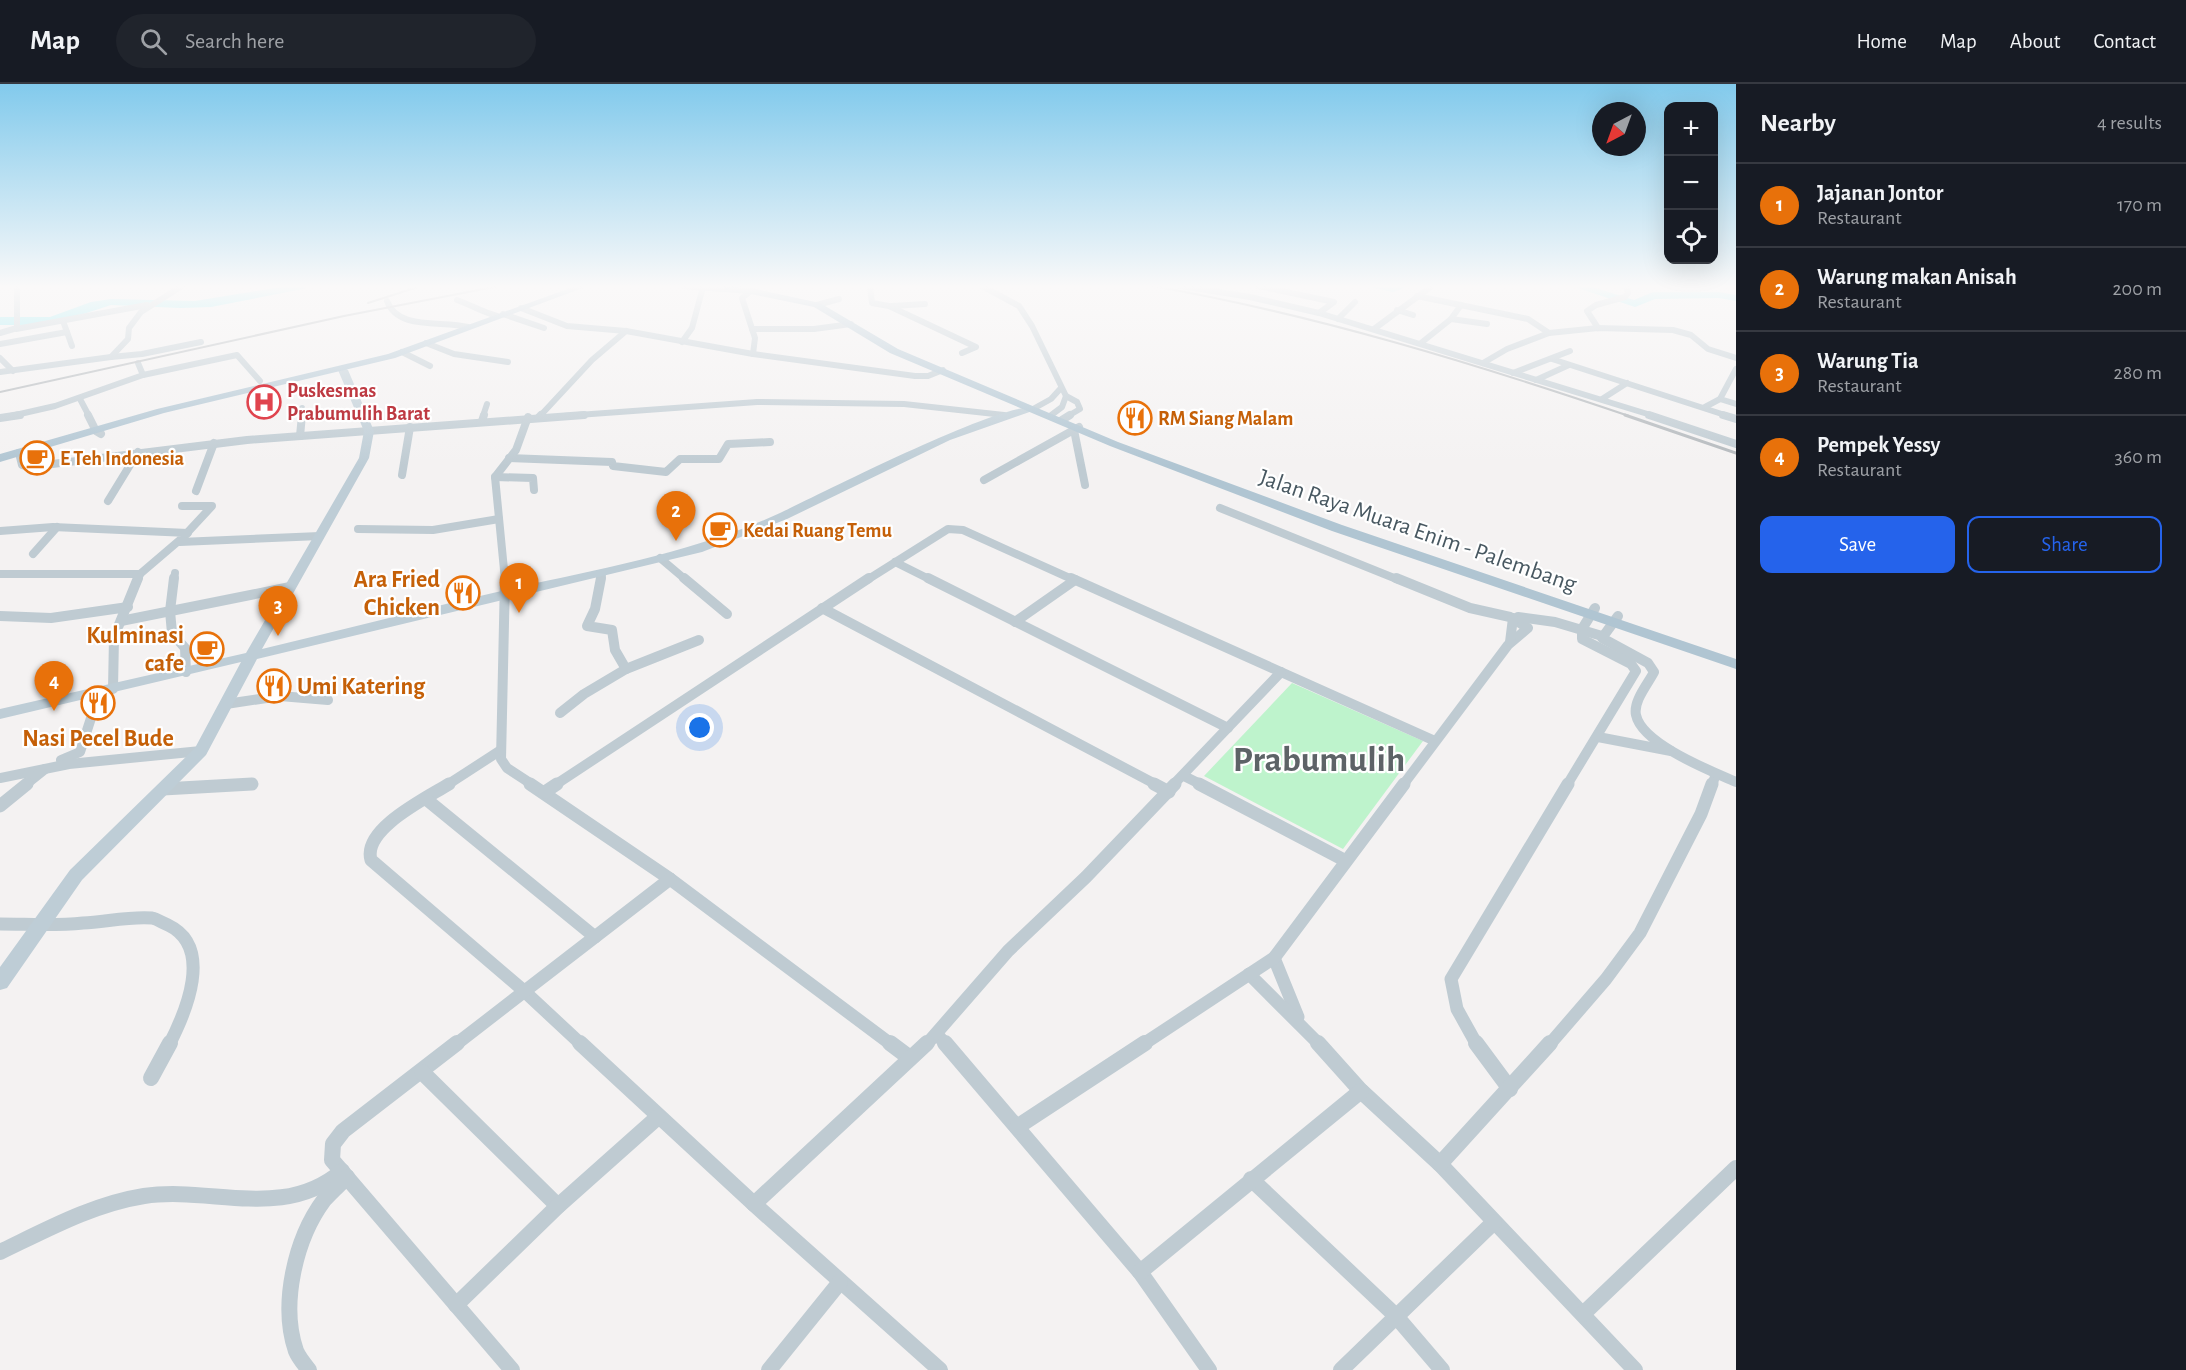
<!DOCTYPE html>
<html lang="en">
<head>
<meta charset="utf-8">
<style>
	:root { --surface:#171b24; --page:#20242c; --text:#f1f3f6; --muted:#9ea1a6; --line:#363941; --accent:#2563eb }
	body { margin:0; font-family:"Alegreya Sans",sans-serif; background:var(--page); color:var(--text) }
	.controls { position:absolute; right:18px; top:18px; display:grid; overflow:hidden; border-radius:12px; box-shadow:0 6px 24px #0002 }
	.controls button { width:54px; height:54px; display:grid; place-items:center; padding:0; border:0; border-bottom:2px solid var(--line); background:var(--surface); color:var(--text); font:30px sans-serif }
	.compass { position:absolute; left:1592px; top:18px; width:54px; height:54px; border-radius:50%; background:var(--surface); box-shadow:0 6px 24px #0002; rotate:221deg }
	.you { position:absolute; left:700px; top:644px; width:21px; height:21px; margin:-15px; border:4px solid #fff; border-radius:50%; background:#1a73e8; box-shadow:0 0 0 9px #1a73e833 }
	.badge { display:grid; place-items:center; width:39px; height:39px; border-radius:50%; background:var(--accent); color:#fff; font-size:20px; font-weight:700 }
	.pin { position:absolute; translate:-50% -50px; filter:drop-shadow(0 2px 3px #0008) }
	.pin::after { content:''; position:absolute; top:32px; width:21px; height:18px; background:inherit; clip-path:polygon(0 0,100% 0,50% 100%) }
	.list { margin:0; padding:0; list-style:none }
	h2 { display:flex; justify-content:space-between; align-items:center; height:78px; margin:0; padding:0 24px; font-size:26px }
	h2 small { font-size:20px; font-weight:400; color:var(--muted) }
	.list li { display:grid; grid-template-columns:39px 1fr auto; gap:18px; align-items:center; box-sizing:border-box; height:84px; padding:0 24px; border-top:2px solid var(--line) }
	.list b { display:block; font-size:22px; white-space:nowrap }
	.list p { margin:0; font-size:20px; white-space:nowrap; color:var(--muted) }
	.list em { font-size:20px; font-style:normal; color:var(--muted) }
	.actions { display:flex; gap:12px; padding:18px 24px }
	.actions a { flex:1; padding:14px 0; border:2px solid var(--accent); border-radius:12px; text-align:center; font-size:21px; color:var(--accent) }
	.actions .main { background:var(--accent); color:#fff }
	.icon { flex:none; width:33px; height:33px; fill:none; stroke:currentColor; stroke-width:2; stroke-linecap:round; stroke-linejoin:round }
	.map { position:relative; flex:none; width:1736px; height:1286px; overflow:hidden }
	header { display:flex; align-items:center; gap:36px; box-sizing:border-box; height:84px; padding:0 30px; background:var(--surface); border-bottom:2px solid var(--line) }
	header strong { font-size:28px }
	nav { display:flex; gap:33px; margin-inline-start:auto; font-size:21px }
	.search { width:420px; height:54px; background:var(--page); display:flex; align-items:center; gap:15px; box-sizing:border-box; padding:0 21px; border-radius:33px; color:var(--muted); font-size:22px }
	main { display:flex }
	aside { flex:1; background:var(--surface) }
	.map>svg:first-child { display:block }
	.green { fill:#bef3cc }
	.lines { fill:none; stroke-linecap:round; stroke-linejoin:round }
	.river { fill:#89eaf3; fill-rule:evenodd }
	.highway-casing { stroke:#7296af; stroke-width:2 }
	.street-far4 { stroke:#bfcbd2; stroke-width:6 }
	.street-far3 { stroke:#bfcbd2; stroke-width:8 }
	.street-far2 { stroke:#bfcbd2; stroke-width:10 }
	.street-far1 { stroke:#bfcbd2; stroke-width:13 }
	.street { stroke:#bfcbd2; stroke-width:16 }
	.secondary { fill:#becdd6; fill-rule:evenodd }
	.primary { fill:#b0c5d2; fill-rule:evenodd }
	.highway { fill:#86abc3; fill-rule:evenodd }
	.rail-far1 { stroke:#b3b8bc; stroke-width:2 }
	.rail { stroke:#b3b8bc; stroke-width:3 }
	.labels { text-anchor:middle; stroke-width:4.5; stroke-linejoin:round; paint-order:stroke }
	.far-health-label { font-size:20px; font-weight:bold; fill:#be3a42; stroke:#fff; text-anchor:start }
	.far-food-label { font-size:20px; font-weight:bold; fill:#c56008; stroke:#fff; text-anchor:start }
	.street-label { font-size:24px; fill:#485861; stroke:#fff }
	.food-label { font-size:24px; font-weight:bold; fill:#c56008; stroke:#fff; text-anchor:end }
	.town-label { font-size:36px; font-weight:bold; fill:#5d6367; stroke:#fff }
</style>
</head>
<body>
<header>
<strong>Map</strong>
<div class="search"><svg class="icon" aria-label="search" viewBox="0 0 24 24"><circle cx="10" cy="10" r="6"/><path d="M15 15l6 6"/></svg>Search here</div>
<nav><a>Home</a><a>Map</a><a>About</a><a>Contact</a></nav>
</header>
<main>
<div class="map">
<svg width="1736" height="1286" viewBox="0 0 1736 1286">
	<rect width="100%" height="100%" fill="#f4f2f2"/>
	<path class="green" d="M1292,599L1423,657L1343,765L1204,692Z"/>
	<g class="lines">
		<g class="river">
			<path d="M287,202H309L303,205L211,223L180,224L111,221L50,241H0V233H50L91,218L111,215L195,217Z"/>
			<path d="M1365,202H1410L1393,208Z"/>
			<path d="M1572,202H1589L1634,216L1653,208H1719L1736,211V217L1719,214L1655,215L1635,223Z"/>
		</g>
		<defs>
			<path id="highway" d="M725,202H740L725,206Z"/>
		</defs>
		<use href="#highway" class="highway-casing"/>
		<g class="street-far4">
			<path d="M870,202L872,219L889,222L976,263L962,269"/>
			<path d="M982,202L1019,222L1032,242L1066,312L1062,323L1050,332"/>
			<path d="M1181,202L1250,213L1319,229L1654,332"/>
			<path d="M1258,202L1334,218L1319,229"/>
			<path d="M751,207L742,214L755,254L753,270"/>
			<path d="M1417,212L1528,235L1549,249L1507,265L1483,279"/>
			<path d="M457,216C471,221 482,228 497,232"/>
			<path d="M387,217C398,247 442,236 468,243"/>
			<path d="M817,221L839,215"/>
			<path d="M892,222L925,220"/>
			<path d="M521,224L567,242L626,247L753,270L915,292H928L943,286"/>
			<path d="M1397,226L1413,231"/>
			<path d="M503,230L544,244"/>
			<path d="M1338,235L1355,218"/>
			<path d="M1451,235L1487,240"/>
			<path d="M1598,244L1587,227L1596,221L1625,213L1628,209L1626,202"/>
			<path d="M16,245L147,221"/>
			<path d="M752,245H814L851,240"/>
			<path d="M1374,245L1432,202"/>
			<path d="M67,248L72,262"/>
			<path d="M0,249L17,244V202"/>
			<path d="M1549,249L1598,244L1673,246L1691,251L1708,265L1736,274"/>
			<path d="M682,258L692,244L703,203"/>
			<path d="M426,259L454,270L508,278"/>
			<path d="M1421,259L1451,235L1461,221"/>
			<path d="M0,260L67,248L63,237"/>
			<path d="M402,268L430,282"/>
			<path d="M111,273L142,270L201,258"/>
			<path d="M0,274L13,287"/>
			<path d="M1552,275L1728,332"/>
			<path d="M0,288L111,273L128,255L129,244L141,228L182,202"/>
			<path d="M1513,289L1570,267"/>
			<path d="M143,291L237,271L260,297"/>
			<path d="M1536,296L1569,281"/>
			<path d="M1066,312L1077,318L1080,325L1068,332"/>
			<path d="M80,315L89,332"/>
			<path d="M1602,315L1627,299"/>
			<path d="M1720,315L1736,320"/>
			<path d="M1705,323L1720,315L1736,285"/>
			<path d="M1033,325L1051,315L1061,304"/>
			<path d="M11,332L55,322L143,291L138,279"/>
			<path d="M301,332L302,324"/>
			<path d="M483,332L487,320"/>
			<path d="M540,332L592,276L626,247"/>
			<path d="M564,332L757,318L904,320L1004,331"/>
		</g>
		<g class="street-far3">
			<path d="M88,331L96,347L101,350"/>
			<path d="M1649,331L1736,360"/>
			<path d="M1723,331L1736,335"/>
			<path d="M539,333L541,331"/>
			<path d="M0,334L20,331"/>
			<path d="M1062,336L1070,331"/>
			<path d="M482,337L484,331"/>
			<path d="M1074,346L1085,401"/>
			<path d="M300,352L302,331"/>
			<path d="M19,369L22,381L28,383L247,356L584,331"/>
			<path d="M509,374L612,378L613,382L666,388L680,375H719L728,360L770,358"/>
			<path d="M402,391L410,343"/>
			<path d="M495,393L533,394L534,406"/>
			<path d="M984,396L1079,343"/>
			<path d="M196,407L214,359"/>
			<path d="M108,417L138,368"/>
			<path d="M182,422H212L187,449"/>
			<path d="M1220,424L1399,496"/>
			<path d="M358,445L433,446L499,435"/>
			<path d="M0,447L53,443L188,449L140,490L138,496"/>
			<path d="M180,458L320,452"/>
			<path d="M33,470L57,443"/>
			<path d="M660,474L686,496"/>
			<path d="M895,478L931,496"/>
			<path d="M0,490H140"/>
			<path d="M174,496L175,489"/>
			<path d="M505,496L495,393L516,366L528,333"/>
			<path d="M601,496L602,490"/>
			<path d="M867,496L948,445L963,446L1074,496"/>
		</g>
		<g class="street-far2">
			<path d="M174,494L170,527L172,549L185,564L186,588"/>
			<path d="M505,494L501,675L507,684L533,701"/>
			<path d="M601,494L595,525L587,542L612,546L615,566L626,585L699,556"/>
			<path d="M684,494L727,530"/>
			<path d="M928,494L1228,644"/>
			<path d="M1071,494L1435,657"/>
			<path d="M1396,494L1470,524L1510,533L1528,544L1508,561L1403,701"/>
			<path d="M822,524L1157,701"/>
			<path d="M0,532L51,534L128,523"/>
			<path d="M1618,532L1602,554L1648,579L1654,588C1648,600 1633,617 1636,631C1642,660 1711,687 1736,698"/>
			<path d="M1518,533L1555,538L1602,552"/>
			<path d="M121,537L290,503"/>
			<path d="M1015,538L1075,496"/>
			<path d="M1510,558L1513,534"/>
			<path d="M113,605L114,553L138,494"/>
			<path d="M226,620L280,612L328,616"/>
			<path d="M560,629L584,610L626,585"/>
			<path d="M1598,653L1671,667"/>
			<path d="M61,676L80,668L92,631"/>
			<path d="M1184,692L1202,701"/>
			<path d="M0,694L69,680L201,667"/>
			<path d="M25,701L45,685"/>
			<path d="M226,701L252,700"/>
			<path d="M447,701L501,666"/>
			<path d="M555,701L869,494"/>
			<path d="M1173,701L1281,588"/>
			<path d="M1567,701L1636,587L1631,580L1582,555V545L1595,524"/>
			<path d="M1712,701L1716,690"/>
		</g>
		<g class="street-far1">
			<path d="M449,700C427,714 362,745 371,776L524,907L582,961"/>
			<path d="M530,700L670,795L892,961"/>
			<path d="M1154,700L1169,708"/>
			<path d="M1199,700L1346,777"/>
			<path d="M163,705L252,700"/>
			<path d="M545,708L557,700"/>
			<path d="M426,715L595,853"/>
			<path d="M0,722L27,700"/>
			<path d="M0,840C28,840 55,842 83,839C105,838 130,832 152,834C157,835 163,839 168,841C214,863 186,928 169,961"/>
			<path d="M1274,874L1298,933"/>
			<path d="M1249,890L1320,961"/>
			<path d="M937,950L946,961"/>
			<path d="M455,961L670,795"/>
			<path d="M926,961L1008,867L1086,793L1175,700"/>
			<path d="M1142,961L1274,874L1404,700"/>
			<path d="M1477,961L1457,925L1451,895L1568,700"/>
			<path d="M1549,961L1606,895L1640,849L1701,730L1712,700"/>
		</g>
		<g class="street">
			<path d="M457,959L343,1047L333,1060L332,1076L512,1286"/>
			<path d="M580,959L754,1120L940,1286"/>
			<path d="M890,959L910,974"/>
			<path d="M945,959L1140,1188L1209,1286"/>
			<path d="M1318,959L1361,1007L1440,1080L1635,1286"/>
			<path d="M1476,959L1510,1005"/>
			<path d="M422,988L558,1122"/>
			<path d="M151,994L170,959"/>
			<path d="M1017,1043L1145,959"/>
			<path d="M1440,1080L1550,959"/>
			<path d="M1251,1095L1395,1231L1442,1286"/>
			<path d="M754,1120L927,959"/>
			<path d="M0,1168C46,1146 93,1120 144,1112C212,1102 284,1137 342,1087"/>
			<path d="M1140,1188L1361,1007"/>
			<path d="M456,1221L558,1122L658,1033"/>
			<path d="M1583,1230L1736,1084"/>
			<path d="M309,1286C304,1280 299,1274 296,1267C280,1221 295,1155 324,1116C331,1108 339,1101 347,1093"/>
			<path d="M769,1286L840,1198"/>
			<path d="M1341,1286L1494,1138"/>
		</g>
		<path class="secondary" d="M343,283L348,286L374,347L369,374L262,565C346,545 430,523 514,504C604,484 695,468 780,429C813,414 1017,309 1038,325L950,356L787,435L702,468L257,575L206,671L82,796L7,904L0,906V883L70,786L195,664L241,578L0,635V625L246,569L359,374L364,347L338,286Z"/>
		<g class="primary">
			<path d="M576,202H588L395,274L164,329L0,378V370L157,325L388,270Z"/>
			<path d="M678,202L751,204L820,219L898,265L1118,358L1342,441L1736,575V585L1332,447L1110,362L890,269L814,223L751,210L682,205Z"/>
		</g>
		<use href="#highway" class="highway"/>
		<g class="rail-far1">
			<path d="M1153,202C1316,231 1473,279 1629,332"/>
			<path d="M368,219L421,202"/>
			<path d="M0,308L344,232L499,202"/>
		</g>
		<path class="rail" d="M1625,331L1736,369"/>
	</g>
	<linearGradient id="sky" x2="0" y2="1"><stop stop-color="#82caec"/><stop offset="0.53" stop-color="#faf9f9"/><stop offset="1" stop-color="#faf9f9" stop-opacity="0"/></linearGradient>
	<rect width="1736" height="382" fill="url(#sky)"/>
	<defs>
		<symbol id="hospital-ring" viewBox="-11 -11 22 22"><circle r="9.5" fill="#fff" stroke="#e0444e" stroke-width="1.5"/><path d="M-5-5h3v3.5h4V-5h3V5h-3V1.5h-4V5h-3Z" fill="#e0444e"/></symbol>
		<symbol id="restaurant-ring" viewBox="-11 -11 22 22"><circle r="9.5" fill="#fff" stroke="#e8710a" stroke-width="1.5"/><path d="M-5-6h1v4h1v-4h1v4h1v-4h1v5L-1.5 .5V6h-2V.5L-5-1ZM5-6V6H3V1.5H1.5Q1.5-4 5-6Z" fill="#e8710a"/></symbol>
		<symbol id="cafe-ring" viewBox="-11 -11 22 22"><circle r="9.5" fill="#fff" stroke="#e8710a" stroke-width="1.5"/><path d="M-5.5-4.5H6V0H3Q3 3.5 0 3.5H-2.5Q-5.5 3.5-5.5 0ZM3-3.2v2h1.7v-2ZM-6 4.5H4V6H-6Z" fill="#e8710a"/></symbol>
	</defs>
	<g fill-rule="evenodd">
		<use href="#hospital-ring" x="245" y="299" width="38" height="38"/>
		<use href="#restaurant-ring" x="1116" y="315" width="38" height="38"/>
		<use href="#cafe-ring" x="18" y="355" width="38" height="38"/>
		<use href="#cafe-ring" x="701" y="427" width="38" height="38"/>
		<use href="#restaurant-ring" x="444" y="490" width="38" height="38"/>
		<use href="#cafe-ring" x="188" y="546" width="38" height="38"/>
		<use href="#restaurant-ring" x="255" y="583" width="38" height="38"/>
		<use href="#restaurant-ring" x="79" y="600" width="38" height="38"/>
	</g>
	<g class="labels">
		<g class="far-health-label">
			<text x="287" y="313">Puskesmas<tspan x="287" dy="23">Prabumulih Barat</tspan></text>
		</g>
		<g class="far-food-label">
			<text x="1158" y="341">RM Siang Malam</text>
			<text x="60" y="381">E Teh Indonesia</text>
			<text x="743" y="453">Kedai Ruang Temu</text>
		</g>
		<g class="street-label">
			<text transform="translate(1418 446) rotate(19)" y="8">Jalan Raya Muara Enim - Palembang</text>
		</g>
		<g class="food-label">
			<text x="440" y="503">Ara Fried<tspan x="440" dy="28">Chicken</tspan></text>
			<text x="184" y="559">Kulminasi<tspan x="184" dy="28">cafe</tspan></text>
			<text x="297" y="610" text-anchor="start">Umi Katering</text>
			<text x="98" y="662" text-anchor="middle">Nasi Pecel Bude</text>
		</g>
		<g class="town-label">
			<text x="1319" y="687">Prabumulih</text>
		</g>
	</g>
</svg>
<div class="controls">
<button>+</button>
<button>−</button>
<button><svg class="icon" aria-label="locate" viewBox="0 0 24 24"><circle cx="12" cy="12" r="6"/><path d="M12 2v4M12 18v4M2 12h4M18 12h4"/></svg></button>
</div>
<svg class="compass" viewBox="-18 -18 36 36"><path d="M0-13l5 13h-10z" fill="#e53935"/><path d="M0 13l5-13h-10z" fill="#9ea1a6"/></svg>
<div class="you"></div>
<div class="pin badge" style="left:519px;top:529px;background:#e8710a">1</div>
<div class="pin badge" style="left:676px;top:457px;background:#e8710a">2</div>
<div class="pin badge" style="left:278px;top:552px;background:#e8710a">3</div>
<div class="pin badge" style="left:54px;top:627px;background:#e8710a">4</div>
</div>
<aside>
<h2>Nearby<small>4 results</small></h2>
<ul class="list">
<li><span class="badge" style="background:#e8710a">1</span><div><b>Jajanan Jontor</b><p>Restaurant</p></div><em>170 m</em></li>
<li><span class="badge" style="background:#e8710a">2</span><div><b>Warung makan Anisah</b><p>Restaurant</p></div><em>200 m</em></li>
<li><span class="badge" style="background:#e8710a">3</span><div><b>Warung Tia</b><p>Restaurant</p></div><em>280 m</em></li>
<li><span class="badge" style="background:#e8710a">4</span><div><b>Pempek Yessy</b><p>Restaurant</p></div><em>360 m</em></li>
</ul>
<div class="actions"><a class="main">Save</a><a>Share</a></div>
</aside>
</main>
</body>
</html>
